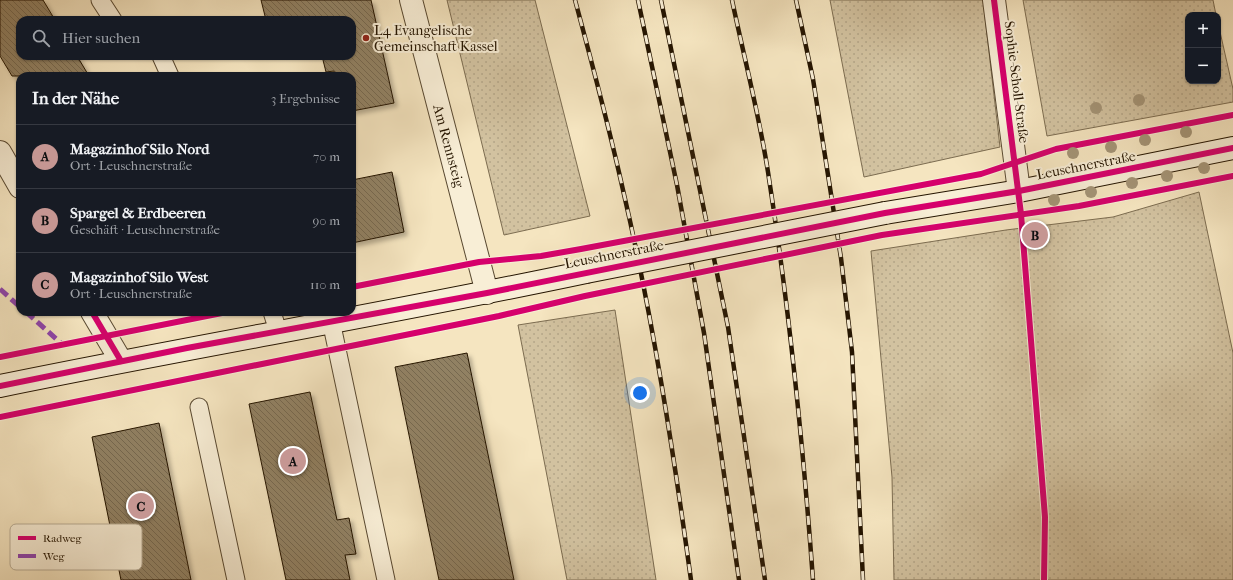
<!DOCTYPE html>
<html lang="de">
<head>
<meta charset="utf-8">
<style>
	:root { --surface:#171b24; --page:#20242c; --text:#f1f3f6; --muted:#9ea1a6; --line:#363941; --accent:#c59692 }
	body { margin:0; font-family:"IM FELL French Canon",serif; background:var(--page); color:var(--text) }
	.controls { position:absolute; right:12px; top:12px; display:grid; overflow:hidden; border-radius:8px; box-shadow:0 1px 3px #0004 }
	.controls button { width:36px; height:36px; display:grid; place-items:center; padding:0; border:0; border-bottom:1px solid var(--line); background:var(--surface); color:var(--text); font:20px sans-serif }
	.you { position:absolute; left:640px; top:393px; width:14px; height:14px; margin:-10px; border:3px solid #fff; border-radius:50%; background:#1a73e8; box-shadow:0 0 0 6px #1a73e833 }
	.badge { display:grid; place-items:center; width:26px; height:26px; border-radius:50%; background:var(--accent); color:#111; font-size:13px; font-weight:700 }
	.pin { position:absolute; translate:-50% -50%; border:2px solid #fff; box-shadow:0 1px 4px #0006 }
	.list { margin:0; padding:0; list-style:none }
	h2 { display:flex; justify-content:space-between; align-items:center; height:52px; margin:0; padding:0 16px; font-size:17px }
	h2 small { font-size:13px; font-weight:400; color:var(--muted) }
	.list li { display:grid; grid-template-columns:26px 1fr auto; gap:12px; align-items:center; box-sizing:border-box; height:64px; padding:0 16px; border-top:1px solid var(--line) }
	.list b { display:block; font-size:15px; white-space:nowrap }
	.list p { margin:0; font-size:13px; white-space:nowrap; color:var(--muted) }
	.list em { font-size:13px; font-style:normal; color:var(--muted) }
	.icon { flex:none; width:22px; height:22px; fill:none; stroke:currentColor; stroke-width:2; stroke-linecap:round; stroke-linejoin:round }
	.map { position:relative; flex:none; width:1233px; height:580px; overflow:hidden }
	.search { position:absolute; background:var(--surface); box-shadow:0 1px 3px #0004; left:16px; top:16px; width:340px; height:44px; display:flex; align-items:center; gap:10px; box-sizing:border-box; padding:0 14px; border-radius:12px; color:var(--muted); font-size:15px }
	.panel { position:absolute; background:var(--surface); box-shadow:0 1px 3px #0004; left:16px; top:72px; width:340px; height:244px; border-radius:12px }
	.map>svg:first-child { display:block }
	.grass { fill:url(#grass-dots); stroke:#7c6c50 }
	.building { fill:url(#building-back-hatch); stroke:#251501; filter:url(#shadow) }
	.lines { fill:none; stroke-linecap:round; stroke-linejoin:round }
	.service-casing { stroke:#594931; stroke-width:19 }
	.minor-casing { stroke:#594931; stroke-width:24 }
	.secondary-casing { stroke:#251501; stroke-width:24 }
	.service { stroke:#f8eed6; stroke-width:17 }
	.minor { stroke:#f8eed6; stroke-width:22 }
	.secondary { stroke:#f8eed6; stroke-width:22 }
	.rail-casing { stroke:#251501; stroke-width:4.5 }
	.rail { stroke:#f8eed6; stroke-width:3; stroke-dasharray:9; stroke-linecap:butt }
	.secondary-bridge-casing { stroke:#251501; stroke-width:24; stroke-linecap:butt }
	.secondary-bridge { stroke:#f8eed6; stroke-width:22 }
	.quiet { stroke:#8e44ad; stroke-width:5; stroke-dasharray:10 5; stroke-linecap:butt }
	.cycleway-casing { stroke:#f8eed6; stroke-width:8 }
	.cycleway { stroke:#d6006c; stroke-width:6 }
	.tree { fill:#a49476 }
	.poi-dot { fill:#8f2418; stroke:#f8eed6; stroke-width:1.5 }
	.labels { text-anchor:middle; stroke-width:4; stroke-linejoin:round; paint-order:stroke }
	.poi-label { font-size:14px; fill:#251501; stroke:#f8eed6; text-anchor:start }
	.street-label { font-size:14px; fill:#251501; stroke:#f8eed6 }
	.key { fill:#f8eed6; stroke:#b9ad96; stroke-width:1 }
	.key-label { font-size:11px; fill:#251501 }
</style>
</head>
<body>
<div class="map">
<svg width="1233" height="580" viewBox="0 0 1233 580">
	<defs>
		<pattern id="grass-dots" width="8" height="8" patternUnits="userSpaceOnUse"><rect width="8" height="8" fill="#d2c2a0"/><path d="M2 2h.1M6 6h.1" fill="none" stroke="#b4a688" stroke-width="1.8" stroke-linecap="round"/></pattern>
		<pattern id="building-back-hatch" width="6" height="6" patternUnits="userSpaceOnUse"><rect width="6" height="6" fill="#918164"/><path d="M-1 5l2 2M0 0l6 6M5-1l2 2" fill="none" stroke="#766850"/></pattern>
		<filter id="shadow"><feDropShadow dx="3.5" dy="3.5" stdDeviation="2" flood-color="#0004"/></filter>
	</defs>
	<rect width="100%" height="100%" fill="#f5e5c0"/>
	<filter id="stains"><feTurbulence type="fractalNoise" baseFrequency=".005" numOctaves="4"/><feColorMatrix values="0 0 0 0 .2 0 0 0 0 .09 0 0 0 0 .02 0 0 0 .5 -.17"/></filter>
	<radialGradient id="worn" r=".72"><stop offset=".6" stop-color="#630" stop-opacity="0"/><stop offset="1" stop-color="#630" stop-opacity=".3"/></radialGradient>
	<g class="grass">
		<path d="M447,0H535L590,216L504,235Z"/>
		<path d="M830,0H983L1000,147L864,177Z"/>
		<path d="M1023,0H1213L1216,15H1188V81H1218V23L1233,89V102L1047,136Z"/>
		<path d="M1199,192L1233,353V580H894L892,477L871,251L1006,230L1113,217Z"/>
		<path d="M615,310L656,580H567L518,325Z"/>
	</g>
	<g class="building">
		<path d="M0,0H43L55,20H20V56H77L89,76H12L0,56Z"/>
		<path d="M261,0H371L394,103L352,111V76H335L334,71L326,72L322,56H352V20H266Z"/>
		<path d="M392,172L404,232L352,243V180Z"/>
		<path d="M467,353L514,580H439L424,508L395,367Z"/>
		<path d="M310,392L337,520L349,518L356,554L345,555L350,580H286L249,404Z"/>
		<path d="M159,423L191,580H121L92,437Z"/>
	</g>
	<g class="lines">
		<defs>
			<g id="service">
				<path d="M100,0L113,20"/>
				<path d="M161,56L170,76"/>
				<path d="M272,312L278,331"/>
				<path d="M331,321L386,580"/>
				<path d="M199,407L236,580"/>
			</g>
			<g id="minor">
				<path d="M411,0L487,293"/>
				<path d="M994,0L1019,191"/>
				<path d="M0,152L20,187"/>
				<path d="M92,312L121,361"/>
			</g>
			<g id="secondary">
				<path d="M885,213L1019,191L1233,148"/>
				<path d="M0,386C195,346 392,313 586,272"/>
			</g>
		</defs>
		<use href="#service" class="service-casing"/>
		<use href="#minor" class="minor-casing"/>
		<use href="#secondary" class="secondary-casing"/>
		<use href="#service" class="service"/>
		<use href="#minor" class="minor"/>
		<use href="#secondary" class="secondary"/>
		<defs>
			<g id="rail">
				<path d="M575,0C592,63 609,127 623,190C653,319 673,449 691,580"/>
				<path d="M638,0L677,185L704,333L739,580"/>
				<path d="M661,0L728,327L765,580"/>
				<path d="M732,0C744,57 759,114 768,172C789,307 803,443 813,580"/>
				<path d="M796,0L813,79L841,258L852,352L863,580"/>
			</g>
		</defs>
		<use href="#rail" class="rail-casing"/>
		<use href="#rail" class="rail"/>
		<defs>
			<path id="secondary-bridge" d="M586,272L885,213"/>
		</defs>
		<use href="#secondary-bridge" class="secondary-bridge-casing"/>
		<use href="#secondary-bridge" class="secondary-bridge"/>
		<g class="quiet">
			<path d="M0,289L20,307"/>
			<path d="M26,312L62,344"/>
		</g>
		<defs>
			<g id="cycleway">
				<path d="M994,0L1021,214L1045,517L1044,580"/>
				<path d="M352,287L479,262L541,256L581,249L981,174L1056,149L1233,115"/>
				<path d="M92,312L121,361"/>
				<path d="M0,357L227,312"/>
				<path d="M0,386L187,348L487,293L885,213L1019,191L1233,148"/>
				<path d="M0,417L499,316L585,296L882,235L1079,206L1233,176"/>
			</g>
		</defs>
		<use href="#cycleway" class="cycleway-casing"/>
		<use href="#cycleway" class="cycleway"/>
	</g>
	<g class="tree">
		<circle cx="1139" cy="100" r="6"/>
		<circle cx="1096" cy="108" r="6"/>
		<circle cx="1186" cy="132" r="6"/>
		<circle cx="1145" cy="140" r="6"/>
		<circle cx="1111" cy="147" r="6"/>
		<circle cx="1073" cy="153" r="6"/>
		<circle cx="1204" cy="168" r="6"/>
		<circle cx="1167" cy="176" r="6"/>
		<circle cx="1132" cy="183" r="6"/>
		<circle cx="1091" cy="192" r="6"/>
		<circle cx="1054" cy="200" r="6"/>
	</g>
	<circle class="poi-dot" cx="366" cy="38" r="4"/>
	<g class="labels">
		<g class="poi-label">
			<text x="374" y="35">L4 Evangelische<tspan x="374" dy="16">Gemeinschaft Kassel</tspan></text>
		</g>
		<g class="street-label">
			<text transform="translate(1017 82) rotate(83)" y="5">Sophie-Scholl-Straße</text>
			<text transform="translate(449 146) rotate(75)" y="5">Am Rennsteig</text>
			<text transform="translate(1086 165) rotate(-11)" y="5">Leuschnerstraße</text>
			<text transform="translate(614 254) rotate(-11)" y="5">Leuschnerstraße</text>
		</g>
	</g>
	<rect x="10" y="524" width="132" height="46" rx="6" class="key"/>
	<rect x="18" y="536" width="18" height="4" fill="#d6006c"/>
	<rect x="18" y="554" width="18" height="4" fill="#8e44ad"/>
	<g class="key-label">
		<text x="43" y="542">Radweg</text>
		<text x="43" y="560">Weg</text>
	</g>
	<rect width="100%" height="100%" filter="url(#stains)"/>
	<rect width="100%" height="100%" fill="url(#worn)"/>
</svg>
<div class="controls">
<button>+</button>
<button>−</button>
</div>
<div class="you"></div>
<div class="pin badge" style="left:293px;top:461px">A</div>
<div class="pin badge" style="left:1035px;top:235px">B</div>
<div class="pin badge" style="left:141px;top:506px">C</div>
<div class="search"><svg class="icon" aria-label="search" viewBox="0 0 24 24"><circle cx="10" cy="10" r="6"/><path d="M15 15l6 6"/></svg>Hier suchen</div>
<section class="panel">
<h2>In der Nähe<small>3 Ergebnisse</small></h2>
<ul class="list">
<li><span class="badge">A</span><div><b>Magazinhof Silo Nord</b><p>Ort · Leuschnerstraße</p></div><em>70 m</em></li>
<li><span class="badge">B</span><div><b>Spargel &amp; Erdbeeren</b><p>Geschäft · Leuschnerstraße</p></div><em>90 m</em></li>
<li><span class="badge">C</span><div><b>Magazinhof Silo West</b><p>Ort · Leuschnerstraße</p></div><em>110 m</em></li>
</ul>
</section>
</div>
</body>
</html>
